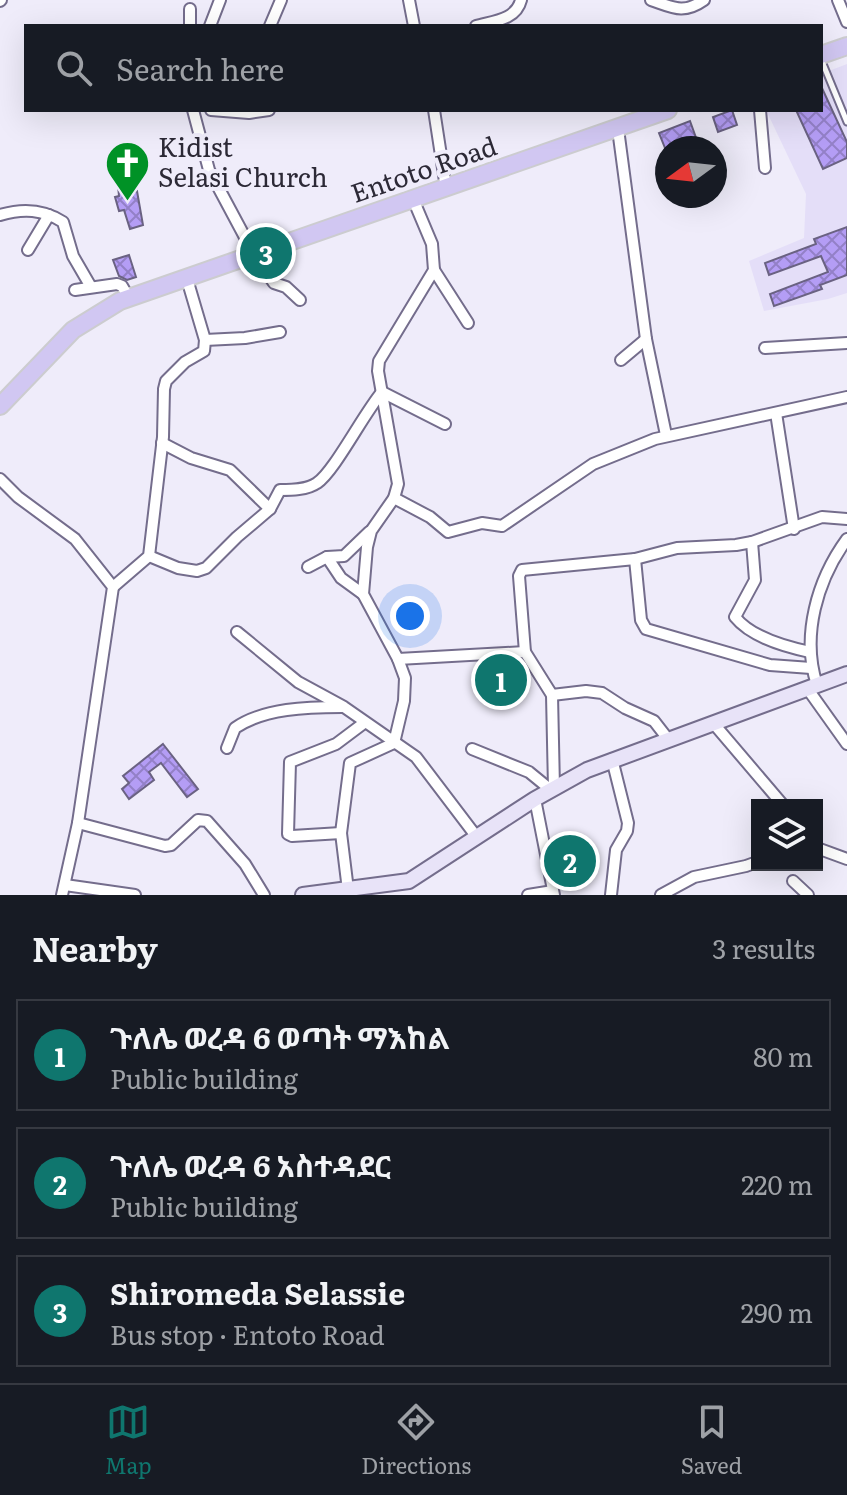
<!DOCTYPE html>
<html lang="en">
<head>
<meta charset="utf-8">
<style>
	:root { --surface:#171b24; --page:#242831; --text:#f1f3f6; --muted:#9ea1a6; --line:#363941; --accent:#0f766e }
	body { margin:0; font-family:Literata,"Noto Sans Ethiopic",serif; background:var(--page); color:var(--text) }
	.controls { position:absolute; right:24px; bottom:24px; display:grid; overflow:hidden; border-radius:0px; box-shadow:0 8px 32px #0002 }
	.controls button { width:72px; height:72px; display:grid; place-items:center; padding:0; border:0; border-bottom:2px solid var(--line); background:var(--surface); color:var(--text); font:40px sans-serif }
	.compass { position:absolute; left:655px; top:136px; width:72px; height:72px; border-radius:50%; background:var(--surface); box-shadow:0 8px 32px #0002; rotate:255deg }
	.you { position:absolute; left:410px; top:616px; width:28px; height:28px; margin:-20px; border:6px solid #fff; border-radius:50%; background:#1a73e8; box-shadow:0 0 0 12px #1a73e833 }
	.badge { display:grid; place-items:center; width:52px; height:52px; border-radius:50%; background:var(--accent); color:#fff; font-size:26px; font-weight:700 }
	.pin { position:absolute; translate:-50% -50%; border:4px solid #fff; box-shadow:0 2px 8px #0006 }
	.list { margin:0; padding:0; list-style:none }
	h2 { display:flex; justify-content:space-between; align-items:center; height:104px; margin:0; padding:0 32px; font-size:34px }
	h2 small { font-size:26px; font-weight:400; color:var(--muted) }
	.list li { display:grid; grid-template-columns:52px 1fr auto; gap:24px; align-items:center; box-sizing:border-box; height:112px; margin:0 16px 16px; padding:0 16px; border:2px solid var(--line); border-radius:0px }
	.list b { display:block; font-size:30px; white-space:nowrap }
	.list p { margin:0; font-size:26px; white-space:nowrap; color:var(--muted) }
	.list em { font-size:26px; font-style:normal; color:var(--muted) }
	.icon { flex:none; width:44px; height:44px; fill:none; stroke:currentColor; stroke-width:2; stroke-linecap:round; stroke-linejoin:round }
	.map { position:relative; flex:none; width:847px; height:895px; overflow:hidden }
	.search { position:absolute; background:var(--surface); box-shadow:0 8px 32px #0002; left:24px; right:24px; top:24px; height:88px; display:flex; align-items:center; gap:20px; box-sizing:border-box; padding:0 28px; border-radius:0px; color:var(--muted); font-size:30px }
	.sheet { height:488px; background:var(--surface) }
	nav { display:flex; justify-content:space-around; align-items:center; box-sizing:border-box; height:112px; border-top:2px solid var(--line); background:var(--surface); font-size:22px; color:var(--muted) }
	nav a { display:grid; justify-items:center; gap:4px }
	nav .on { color:var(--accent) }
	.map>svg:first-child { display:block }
	.built { fill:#e4def8 }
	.building { fill:url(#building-cross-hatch); stroke:#6a6282; stroke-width:2 }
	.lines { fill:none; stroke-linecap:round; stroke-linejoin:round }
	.lane-casing { stroke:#746d8c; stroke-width:9 }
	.street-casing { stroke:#746d8c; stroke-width:14 }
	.secondary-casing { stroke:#746d8c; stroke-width:18 }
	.primary-casing { stroke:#cccccf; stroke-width:20 }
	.lane { stroke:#fff; stroke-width:5 }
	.street { stroke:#fff; stroke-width:10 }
	.secondary { stroke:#e8e3f8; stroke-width:14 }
	.primary { stroke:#d1c7f2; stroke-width:16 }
	.labels { text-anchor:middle; stroke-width:8; stroke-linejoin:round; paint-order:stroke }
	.poi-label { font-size:26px; fill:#2c2936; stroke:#efecfa; text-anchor:start }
	.street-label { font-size:26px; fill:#2c2936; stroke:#efecfa }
</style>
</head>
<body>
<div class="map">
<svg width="847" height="895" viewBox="0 0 847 895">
	<defs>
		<pattern id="building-cross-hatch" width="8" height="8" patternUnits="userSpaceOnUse" patternTransform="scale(2)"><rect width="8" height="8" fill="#b49df5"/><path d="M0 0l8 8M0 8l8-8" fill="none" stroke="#9380c7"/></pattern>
	</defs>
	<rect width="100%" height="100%" fill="#efecfa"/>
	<path class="built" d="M847,64V293L828,299L764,311L749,261L804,238L806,194L766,110H821V74Z"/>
	<g class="building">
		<path d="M821,86L847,142V158L823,169L796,110H821Z"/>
		<path d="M732,110L737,125L718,132L713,117Z"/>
		<path d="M690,121L699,146L665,148L659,133Z"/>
		<path d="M127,183L130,184L133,192L137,191L143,225L130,229L124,210L119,211L115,197L119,196L118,186Z"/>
		<path d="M847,227V275L820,285L822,289L774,306L770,294L828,272L821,256L769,275L765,263L816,244L814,239Z"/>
		<path d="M129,255L136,277L127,280L119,276L113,260Z"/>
		<path d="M502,661L520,688L505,698L487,668Z"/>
		<path d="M163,744L198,789L187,797L161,763L149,772L154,780L129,799L122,789L129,783L123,776Z"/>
	</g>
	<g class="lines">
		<defs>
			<path id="lane" d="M821,59L847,122"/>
			<g id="street">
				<path d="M409,0L414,26"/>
				<path d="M651,0C672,7 683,15 704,0"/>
				<path d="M838,0L847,22"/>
				<path d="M0,1L1,0"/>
				<path d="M190,9V26"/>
				<path d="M210,26L220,0"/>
				<path d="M270,26L281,0"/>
				<path d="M476,26C494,21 516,20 521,0"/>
				<path d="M193,110L209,170L255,256L274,283L286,287L300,300"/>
				<path d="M211,110L249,113L269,110"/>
				<path d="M434,110L446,188"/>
				<path d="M760,110L765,168"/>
				<path d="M618,129L646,339L666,435"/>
				<path d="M0,215C23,208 43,209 63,222L73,256L91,287"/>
				<path d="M28,250L49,215"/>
				<path d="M434,270L468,323"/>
				<path d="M75,290L117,284L122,286L129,298"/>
				<path d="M205,340L245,338L280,332"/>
				<path d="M765,348L847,343"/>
				<path d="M621,360L646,339"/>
				<path d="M776,413L794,529"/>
				<path d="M162,443L191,458L230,470L270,509"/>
				<path d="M0,479L18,497L75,539L113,587L78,823L62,895"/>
				<path d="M394,498L430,517L448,532L482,523L502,526L593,464L655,439L847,397"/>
				<path d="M752,542L755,580L735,617C751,637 786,647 810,652"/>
				<path d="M149,556L178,568L197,571L206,568L237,537L270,509L280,490C291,490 307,490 317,483C334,472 364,413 382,392L445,424"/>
				<path d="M327,557L341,578L363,594"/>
				<path d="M635,559L641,620L646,629L770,665L811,668"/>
				<path d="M308,567L327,557L344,556L369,532"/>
				<path d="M113,587L149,556L163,437L164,389L166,381L185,362L204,351L205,340L187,279"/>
				<path d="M237,632L298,682L344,707L416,757L476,836"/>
				<path d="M398,659L525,652"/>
				<path d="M817,685C801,636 817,580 847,539"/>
				<path d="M807,688L847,744"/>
				<path d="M552,695L586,691L602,693L625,708L654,721L668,739"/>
				<path d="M714,724L783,805"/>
				<path d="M394,743L404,701L405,678L398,659L363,594L367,547L371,531L394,498L398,484L378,371L379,361L434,270L432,244L413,199"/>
				<path d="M227,748L235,728C264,708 308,707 342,707"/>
				<path d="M472,749L529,772L551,790"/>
				<path d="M554,788L552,695L525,652L519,576L522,570L635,559L677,548L736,545L752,542L822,517L847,519"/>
				<path d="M535,799L554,895"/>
				<path d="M78,823L165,846L171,845L198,820L207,821L245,864L264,895"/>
				<path d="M341,833L292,836L288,834L290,762L336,744L364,723"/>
				<path d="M817,848L847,859"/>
				<path d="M793,881L808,895"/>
				<path d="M65,885L135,895"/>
				<path d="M348,890L341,833L350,763L394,743"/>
				<path d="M528,895L553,891"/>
				<path d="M611,895L616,850L627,831L628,823L612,759"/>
				<path d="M661,895L694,877L746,866L757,862"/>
			</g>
			<path id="secondary" d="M303,895L409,881L535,799L587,770L847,674"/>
			<g id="primary">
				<path d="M821,55L847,46"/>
				<path d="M0,406L73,330L120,301L668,110"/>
			</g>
		</defs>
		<use href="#lane" class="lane-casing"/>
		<use href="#street" class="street-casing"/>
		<use href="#secondary" class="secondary-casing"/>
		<use href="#primary" class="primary-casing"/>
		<use href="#lane" class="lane"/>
		<use href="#street" class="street"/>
		<use href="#secondary" class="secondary"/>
		<use href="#primary" class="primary"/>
	</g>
	<defs>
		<symbol id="church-pin" viewBox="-11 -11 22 30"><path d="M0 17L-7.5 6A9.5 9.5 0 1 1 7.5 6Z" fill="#009226" stroke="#efecfa"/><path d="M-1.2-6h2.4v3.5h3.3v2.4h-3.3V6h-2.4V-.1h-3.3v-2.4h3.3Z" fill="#fff"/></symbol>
	</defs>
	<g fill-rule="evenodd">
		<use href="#church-pin" x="102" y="138" width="51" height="69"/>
	</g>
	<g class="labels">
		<g class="poi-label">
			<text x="158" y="157">Kidist<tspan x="158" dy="30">Selasi Church</tspan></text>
		</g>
		<g class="street-label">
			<text transform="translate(424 170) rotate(-19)" y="9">Entoto Road</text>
		</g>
	</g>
</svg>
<div class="controls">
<button><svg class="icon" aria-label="layers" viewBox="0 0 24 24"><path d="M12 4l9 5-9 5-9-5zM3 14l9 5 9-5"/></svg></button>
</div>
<svg class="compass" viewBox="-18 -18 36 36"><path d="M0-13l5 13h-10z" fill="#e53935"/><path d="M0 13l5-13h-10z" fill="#9ea1a6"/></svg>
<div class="you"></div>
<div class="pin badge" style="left:501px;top:680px">1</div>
<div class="pin badge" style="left:570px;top:861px">2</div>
<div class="pin badge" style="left:266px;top:253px">3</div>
<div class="search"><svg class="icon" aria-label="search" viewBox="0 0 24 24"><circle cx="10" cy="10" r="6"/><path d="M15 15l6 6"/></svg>Search here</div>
</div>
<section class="sheet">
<h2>Nearby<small>3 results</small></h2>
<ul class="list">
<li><span class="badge">1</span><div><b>ጉለሌ ወረዳ 6 ወጣት ማእከል</b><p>Public building</p></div><em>80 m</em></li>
<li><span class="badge">2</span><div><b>ጉለሌ ወረዳ 6 አስተዳደር</b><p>Public building</p></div><em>220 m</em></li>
<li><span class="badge">3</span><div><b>Shiromeda Selassie</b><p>Bus stop · Entoto Road</p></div><em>290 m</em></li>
</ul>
</section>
<nav>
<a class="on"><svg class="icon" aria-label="map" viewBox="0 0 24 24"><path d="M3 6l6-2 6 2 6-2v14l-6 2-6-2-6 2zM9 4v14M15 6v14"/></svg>Map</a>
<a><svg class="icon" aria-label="directions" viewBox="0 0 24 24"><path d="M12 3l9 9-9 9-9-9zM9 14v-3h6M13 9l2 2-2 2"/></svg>Directions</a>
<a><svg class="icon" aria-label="saved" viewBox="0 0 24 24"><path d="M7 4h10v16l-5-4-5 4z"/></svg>Saved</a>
</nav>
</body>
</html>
